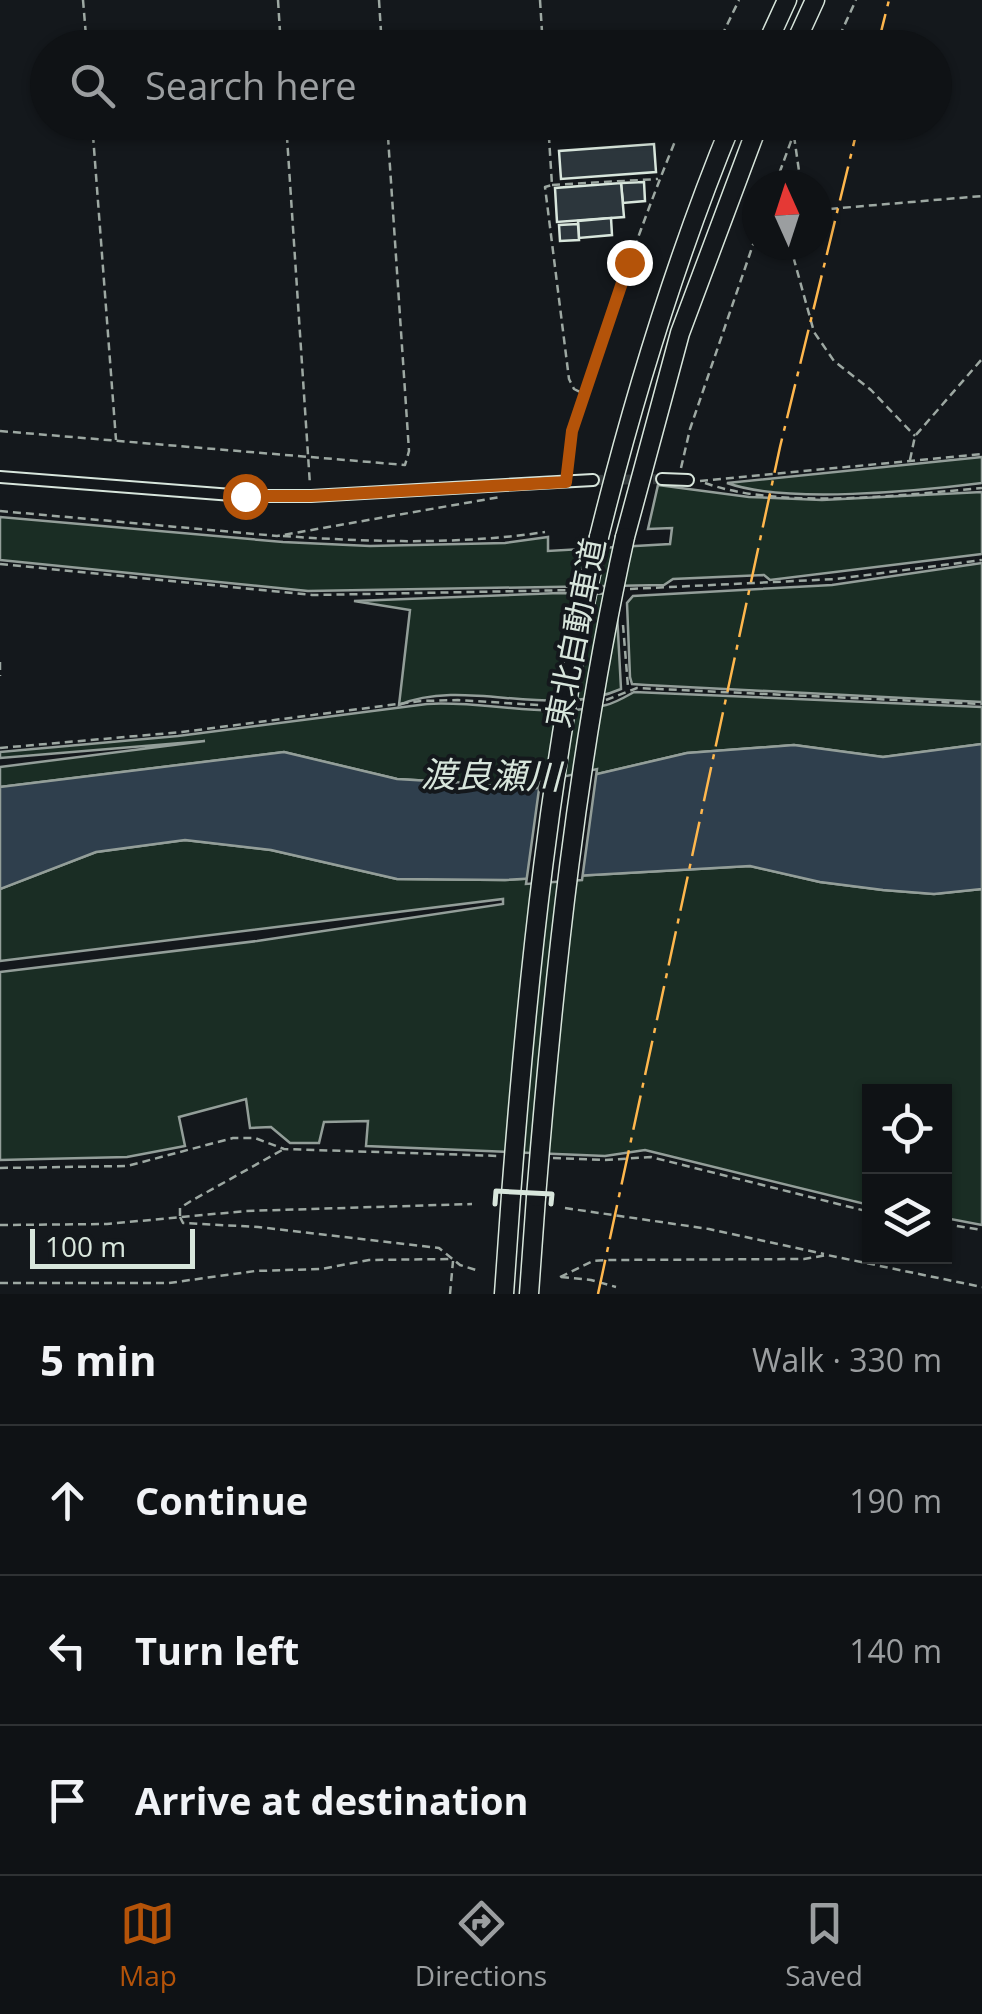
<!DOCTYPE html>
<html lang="en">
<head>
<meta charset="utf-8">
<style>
	:root { --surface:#0f1215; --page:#1d2022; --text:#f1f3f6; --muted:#9b9ea0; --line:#2f3234; --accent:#b45309 }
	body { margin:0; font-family:"Open Sans","Noto Sans JP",sans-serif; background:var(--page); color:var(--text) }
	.controls { position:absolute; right:30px; bottom:30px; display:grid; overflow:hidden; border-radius:0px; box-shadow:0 2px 8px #0004 }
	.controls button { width:90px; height:90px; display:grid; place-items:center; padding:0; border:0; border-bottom:2px solid var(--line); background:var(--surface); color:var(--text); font:50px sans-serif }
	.compass { position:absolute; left:742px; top:170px; width:90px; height:90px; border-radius:50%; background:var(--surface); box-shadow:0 2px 8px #0004; rotate:357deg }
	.scale { position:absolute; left:30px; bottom:25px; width:165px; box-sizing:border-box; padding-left:10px; border:5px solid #d8e6dc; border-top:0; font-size:28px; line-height:35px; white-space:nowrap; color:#d8e6dc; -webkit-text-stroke:8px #14181c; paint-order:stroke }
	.stop { position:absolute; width:30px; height:30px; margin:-22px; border:8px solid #b45309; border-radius:50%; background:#fff }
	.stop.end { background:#b45309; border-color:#fff; box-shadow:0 2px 10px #0008 }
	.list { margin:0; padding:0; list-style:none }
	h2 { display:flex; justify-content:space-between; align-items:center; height:130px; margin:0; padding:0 40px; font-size:42px }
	h2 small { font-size:32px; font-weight:400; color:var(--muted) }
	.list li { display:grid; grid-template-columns:65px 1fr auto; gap:30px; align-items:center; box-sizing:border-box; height:150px; padding:0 40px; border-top:2px solid var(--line) }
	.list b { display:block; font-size:38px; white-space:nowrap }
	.list em { font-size:32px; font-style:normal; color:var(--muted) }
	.icon { flex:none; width:55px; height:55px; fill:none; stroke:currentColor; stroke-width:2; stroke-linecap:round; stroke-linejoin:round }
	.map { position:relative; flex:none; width:982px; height:1294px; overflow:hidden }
	.search { position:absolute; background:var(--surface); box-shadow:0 2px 8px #0004; left:30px; right:30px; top:30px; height:110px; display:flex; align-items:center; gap:25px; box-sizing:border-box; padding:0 35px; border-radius:55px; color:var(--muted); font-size:38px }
	.sheet { height:580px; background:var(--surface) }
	nav { display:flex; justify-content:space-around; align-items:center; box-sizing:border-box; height:140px; border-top:2px solid var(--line); background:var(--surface); font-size:28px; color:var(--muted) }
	nav a { display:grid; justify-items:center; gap:5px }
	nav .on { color:var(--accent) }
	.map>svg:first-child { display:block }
	.green { fill:#1a2d24; stroke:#939e99; stroke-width:2.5 }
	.water { fill:#2f3f4d; stroke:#939e99; stroke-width:2.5 }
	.pier { fill:#14181c; stroke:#939e99; stroke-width:2.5 }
	.building { fill:#2c363c; stroke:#d8e6dc; stroke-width:2.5 }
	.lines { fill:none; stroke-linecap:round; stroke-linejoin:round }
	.street-tunnel { stroke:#313739; stroke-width:10; stroke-dasharray:10 5; stroke-linecap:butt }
	.street-casing { stroke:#d8e6dc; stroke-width:14 }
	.highway-casing { stroke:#d8e6dc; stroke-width:21 }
	.path { stroke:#9da8a2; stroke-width:2.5; stroke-dasharray:8 5; stroke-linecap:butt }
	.street { stroke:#14181c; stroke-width:10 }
	.highway { stroke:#14181c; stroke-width:18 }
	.highway-bridge-casing { stroke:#d8e6dc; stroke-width:21; stroke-linecap:butt }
	.highway-bridge { stroke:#14181c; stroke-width:18 }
	.wall { stroke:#d8e6dc; stroke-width:5 }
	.power { stroke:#ffb74d; stroke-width:2.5; stroke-dasharray:35 8 5 8; stroke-linecap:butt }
	.route { stroke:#b45309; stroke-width:12 }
	.labels { text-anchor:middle; stroke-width:8; stroke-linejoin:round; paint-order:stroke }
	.street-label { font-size:32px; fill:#d8e6dc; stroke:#14181c }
	.water-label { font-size:35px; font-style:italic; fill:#d8e6dc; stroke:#14181c }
</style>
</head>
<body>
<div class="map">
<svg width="982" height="1294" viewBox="0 0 982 1294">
	<rect width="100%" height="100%" fill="#14181c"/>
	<g class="green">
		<path d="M982,457V483C919,491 785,504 727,483Z"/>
		<path d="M658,485L749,497L822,500L982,492V554L770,580L764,575L673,579L664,585L308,591L0,560V517L283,542L370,546L505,543L548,537V551L670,544L672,528L648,529Z"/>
		<path d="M982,563V702L646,685L632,684L630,677L627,603L633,596L832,585Z"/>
		<path d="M559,593L616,594L621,689C551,720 465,677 399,705L410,610L354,601Z"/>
		<path d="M634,692L982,707V744L883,757L794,745L687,753L533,789L511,790L482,784L397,779L284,752L0,787V767L205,741L0,758V752L178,736L427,704C485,700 548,720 606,705C615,703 625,697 634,692Z"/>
		<path d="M185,840L271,850L397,879L505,880L750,866L820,882L883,890L934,894L982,889V1225L945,1218L944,1092H870L869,1205L645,1150L605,1156L366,1146L368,1121L324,1122L319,1143H290L271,1127L250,1128L246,1099L179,1117L185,1146L127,1157L0,1160V972L257,941L503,904V899L0,961V889L96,852Z"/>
	</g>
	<path class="water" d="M982,744V889L934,894L883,890L820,882L750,866L505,880L397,879L271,850L185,840L96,852L0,889V787L284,752L397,779L482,784L511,790L533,789L687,753L794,745L883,757Z"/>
	<path class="pier" d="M597,769L582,880L526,884L540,782Z"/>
	<g class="building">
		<path d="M654,144L656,172L561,179L559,151Z"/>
		<path d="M644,182L645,201L623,203L621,183Z"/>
		<path d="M621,183L624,217L557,222L555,188Z"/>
		<path d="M611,218L612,235L579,238L578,221Z"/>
		<path d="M578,224L579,240L560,241L559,225Z"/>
	</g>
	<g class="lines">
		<path class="street-tunnel" d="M593,480L662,479"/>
		<defs>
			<g id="street">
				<path d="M0,477L245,496H311L593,480"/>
				<path d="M662,479L688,480"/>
			</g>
			<g id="highway">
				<path d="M765,48L787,0"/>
				<path d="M793,48L815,0"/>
				<path d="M599,537C634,395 676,258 732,122"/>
				<path d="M625,537L680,333L759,122"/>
				<path d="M504,1294L511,1195"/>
				<path d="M529,1294L536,1197"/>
			</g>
		</defs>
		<use href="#street" class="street-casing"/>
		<use href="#highway" class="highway-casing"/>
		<g class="path">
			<path d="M83,0L87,48"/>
			<path d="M278,0L281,48"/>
			<path d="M379,0L382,48"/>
			<path d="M540,0L543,48"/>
			<path d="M716,48L739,0"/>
			<path d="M834,48L856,0"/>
			<path d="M92,122L116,440"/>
			<path d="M286,122L310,485"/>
			<path d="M548,122L552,185L545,187L569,379L574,389L584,394"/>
			<path d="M794,136L801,185"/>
			<path d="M552,185L658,179"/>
			<path d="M775,185L798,122"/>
			<path d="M817,210L982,196"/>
			<path d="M790,245L814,332L834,361L871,390L915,436"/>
			<path d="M0,431L405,465L409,451L387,122"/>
			<path d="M910,460L915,436L982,359"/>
			<path d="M681,468L690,429L757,233"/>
			<path d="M566,471C568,427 586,386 600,346C626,270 652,196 683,122"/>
			<path d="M700,481L982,454"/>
			<path d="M705,483C781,510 902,495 982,488"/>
			<path d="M0,511L277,536L500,497"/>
			<path d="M283,536C369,542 460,545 545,532"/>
			<path d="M0,564L312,595L572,590"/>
			<path d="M630,589L836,579L982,560"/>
			<path d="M623,625L628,687"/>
			<path d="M0,662V676"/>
			<path d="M606,700L637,688L982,704"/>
			<path d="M0,748L182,732L421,701L458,700L554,706"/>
			<path d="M553,1158L605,1160L651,1157L870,1212"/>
			<path d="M0,1168L127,1166L233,1138H255L284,1149L500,1156"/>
			<path d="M565,1208L709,1229L824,1254"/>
			<path d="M180,1216V1208L191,1201L284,1149"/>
			<path d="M180,1217L183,1223L258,1227L439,1248L460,1265L476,1270"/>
			<path d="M944,1224L982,1230"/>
			<path d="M0,1225L107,1224L246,1211L472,1204"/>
			<path d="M560,1277L593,1261L608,1260L804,1259L827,1255L982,1287"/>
			<path d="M561,1277L591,1280L616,1287"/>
			<path d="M0,1283H169L255,1271L321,1269L369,1260L453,1259"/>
			<path d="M450,1294L453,1261"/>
		</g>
		<use href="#street" class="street"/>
		<use href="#highway" class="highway"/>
		<defs>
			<g id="highway-bridge">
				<path d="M511,1195C528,974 551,754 599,537"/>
				<path d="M536,1197C554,975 577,755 625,537"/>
			</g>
		</defs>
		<use href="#highway-bridge" class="highway-bridge-casing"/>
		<use href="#highway-bridge" class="highway-bridge"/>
		<path class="wall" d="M495,1204L496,1191L552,1194L551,1204"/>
		<g class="power">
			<path d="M877,48L889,0"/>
			<path d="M598,1294L780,447L859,122"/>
		</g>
	</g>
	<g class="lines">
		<path class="route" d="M245,496H311L566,482L572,431L629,262"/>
	</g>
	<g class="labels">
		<g class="street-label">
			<text transform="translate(576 633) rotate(-79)" y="11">東北自動車道</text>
		</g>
		<g class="water-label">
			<text transform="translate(491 776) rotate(1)" y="12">渡良瀬川</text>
		</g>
	</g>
</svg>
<div class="controls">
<button><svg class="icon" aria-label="locate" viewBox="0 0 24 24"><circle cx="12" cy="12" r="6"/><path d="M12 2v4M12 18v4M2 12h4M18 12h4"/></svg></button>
<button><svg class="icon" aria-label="layers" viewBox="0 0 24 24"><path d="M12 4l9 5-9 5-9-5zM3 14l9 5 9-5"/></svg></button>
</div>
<svg class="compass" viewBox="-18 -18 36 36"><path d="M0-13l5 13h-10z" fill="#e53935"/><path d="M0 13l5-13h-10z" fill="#9b9ea0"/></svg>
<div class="scale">100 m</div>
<div class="stop" style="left:245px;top:496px"></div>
<div class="stop end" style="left:629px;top:262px"></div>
<div class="search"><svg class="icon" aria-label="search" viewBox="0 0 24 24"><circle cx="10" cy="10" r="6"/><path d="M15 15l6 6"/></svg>Search here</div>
</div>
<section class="sheet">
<h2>5 min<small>Walk · 330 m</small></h2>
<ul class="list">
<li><svg class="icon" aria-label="ahead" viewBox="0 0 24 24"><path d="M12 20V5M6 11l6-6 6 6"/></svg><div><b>Continue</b></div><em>190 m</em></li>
<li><svg class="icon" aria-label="left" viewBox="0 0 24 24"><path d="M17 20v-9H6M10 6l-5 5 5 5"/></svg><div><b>Turn left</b></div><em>140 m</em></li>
<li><svg class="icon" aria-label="arrive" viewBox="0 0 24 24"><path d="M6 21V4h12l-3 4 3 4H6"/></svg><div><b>Arrive at destination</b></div></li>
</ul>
</section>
<nav>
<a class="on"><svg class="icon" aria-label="map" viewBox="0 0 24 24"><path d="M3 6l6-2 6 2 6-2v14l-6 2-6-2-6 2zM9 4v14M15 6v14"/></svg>Map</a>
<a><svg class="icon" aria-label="directions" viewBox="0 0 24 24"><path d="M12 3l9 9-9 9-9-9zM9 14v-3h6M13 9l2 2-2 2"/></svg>Directions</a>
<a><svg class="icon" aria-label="saved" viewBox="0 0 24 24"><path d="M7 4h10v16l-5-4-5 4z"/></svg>Saved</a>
</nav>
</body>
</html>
